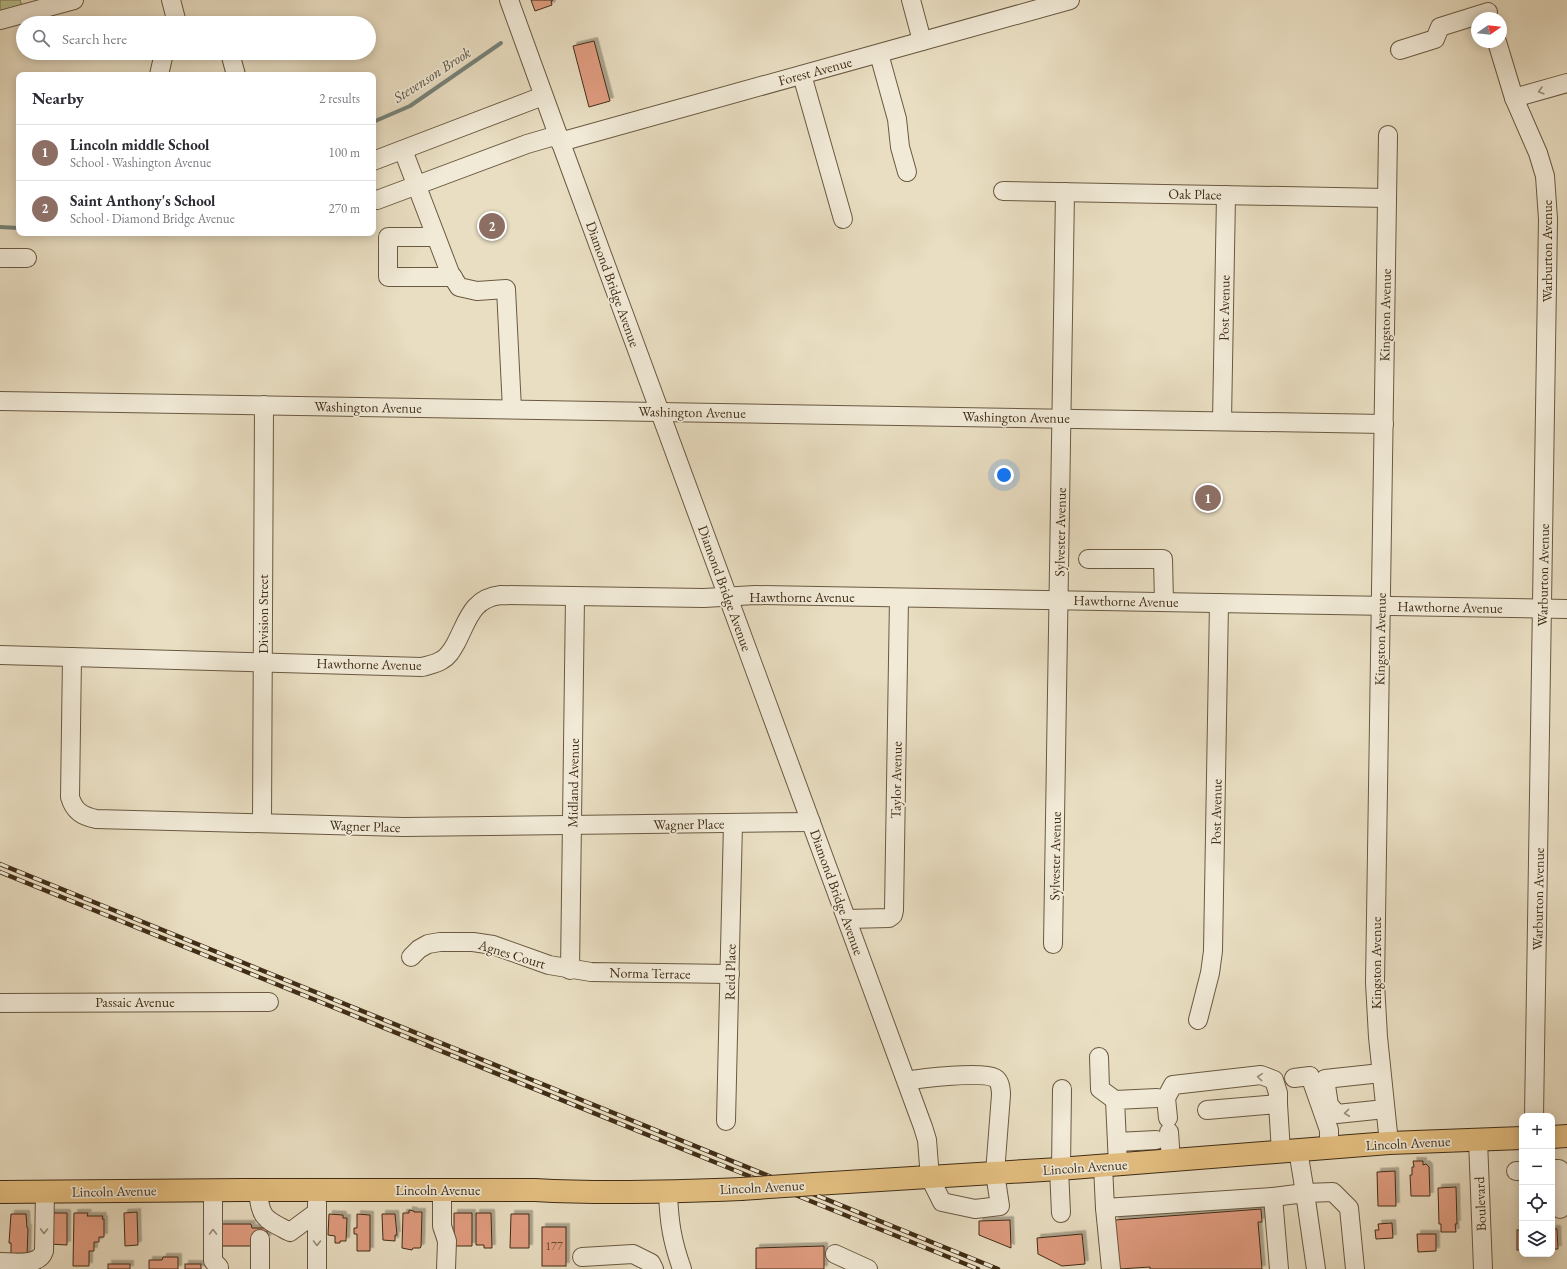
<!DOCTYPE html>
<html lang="en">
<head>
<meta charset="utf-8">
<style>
	:root { --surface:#fff; --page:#f7f7f7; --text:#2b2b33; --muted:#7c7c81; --line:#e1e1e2; --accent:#0f766e }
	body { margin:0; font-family:"EB Garamond",serif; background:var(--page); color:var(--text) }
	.controls { position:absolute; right:12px; bottom:12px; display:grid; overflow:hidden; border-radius:8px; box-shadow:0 2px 10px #0003 }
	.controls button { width:36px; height:36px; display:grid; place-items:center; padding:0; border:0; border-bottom:1px solid var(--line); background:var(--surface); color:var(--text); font:20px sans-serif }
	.compass { position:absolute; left:1471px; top:12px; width:36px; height:36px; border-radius:50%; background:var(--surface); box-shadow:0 2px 10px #0003; rotate:76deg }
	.you { position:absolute; left:1004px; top:475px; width:14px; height:14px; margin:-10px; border:3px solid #fff; border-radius:50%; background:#1a73e8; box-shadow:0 0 0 6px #1a73e833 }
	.badge { display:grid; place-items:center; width:26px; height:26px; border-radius:50%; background:var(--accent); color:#fff; font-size:13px; font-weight:700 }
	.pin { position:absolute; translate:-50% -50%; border:2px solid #fff; box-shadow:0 1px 4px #0006 }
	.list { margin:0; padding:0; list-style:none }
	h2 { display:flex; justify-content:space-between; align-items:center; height:52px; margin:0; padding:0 16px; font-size:17px }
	h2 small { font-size:13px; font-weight:400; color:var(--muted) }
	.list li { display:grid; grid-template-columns:26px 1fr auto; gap:12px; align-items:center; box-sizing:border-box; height:56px; padding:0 16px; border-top:1px solid var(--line) }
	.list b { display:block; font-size:15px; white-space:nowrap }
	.list p { margin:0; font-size:13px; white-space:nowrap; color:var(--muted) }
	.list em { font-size:13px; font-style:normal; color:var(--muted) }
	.icon { flex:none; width:22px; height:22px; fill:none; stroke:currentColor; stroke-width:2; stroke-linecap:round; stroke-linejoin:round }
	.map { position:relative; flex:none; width:1567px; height:1269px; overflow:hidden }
	.search { position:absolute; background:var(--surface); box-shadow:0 2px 10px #0003; left:16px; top:16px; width:360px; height:44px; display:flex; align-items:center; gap:10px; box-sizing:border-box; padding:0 14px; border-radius:22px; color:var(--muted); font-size:15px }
	.panel { position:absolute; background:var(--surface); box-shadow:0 2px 10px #0003; left:16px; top:72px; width:360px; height:164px; border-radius:8px }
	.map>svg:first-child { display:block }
	.green { fill:#bac090; stroke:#7d7653 }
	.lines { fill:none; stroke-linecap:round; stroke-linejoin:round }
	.stream { stroke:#768279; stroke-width:4 }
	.building { fill:#e19d81; stroke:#402d16; filter:url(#shadow) }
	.minor-casing { stroke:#6a5941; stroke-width:20 }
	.major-casing { stroke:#402d16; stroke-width:24 }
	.minor { stroke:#f1ead7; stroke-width:18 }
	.major { stroke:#e4bf81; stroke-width:22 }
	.rail-casing { stroke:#402d16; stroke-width:4.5 }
	.rail { stroke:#f1ead7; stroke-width:3; stroke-dasharray:9; stroke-linecap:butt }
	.major-bridge-casing { stroke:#402d16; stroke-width:24; stroke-linecap:butt }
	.major-bridge { stroke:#e4bf81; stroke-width:22 }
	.oneway { stroke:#988c76 }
	.labels { text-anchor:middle; stroke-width:3.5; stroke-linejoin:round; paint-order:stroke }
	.number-label { font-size:12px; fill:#684931 }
	.street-label { font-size:14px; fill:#402d16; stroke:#f1ead7 }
	.water-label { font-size:15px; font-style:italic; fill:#56503f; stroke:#f1ead7 }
</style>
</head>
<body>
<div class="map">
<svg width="1567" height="1269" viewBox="0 0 1567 1269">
	<defs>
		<filter id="shadow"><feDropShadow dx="3.5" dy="-3.5" stdDeviation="0" flood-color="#0004"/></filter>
	</defs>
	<rect width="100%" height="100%" fill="#e9dec2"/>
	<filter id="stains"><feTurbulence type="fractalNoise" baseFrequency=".005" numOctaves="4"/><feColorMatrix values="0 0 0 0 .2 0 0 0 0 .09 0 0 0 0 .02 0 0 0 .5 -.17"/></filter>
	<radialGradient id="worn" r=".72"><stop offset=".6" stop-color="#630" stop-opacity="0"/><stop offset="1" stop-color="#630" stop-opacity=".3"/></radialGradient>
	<path class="green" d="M0,0H20L26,17L0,26Z"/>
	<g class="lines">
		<g class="stream">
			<path d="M373,122L410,106L501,43"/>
			<path d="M0,227L19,228"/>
		</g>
	</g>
	<g class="building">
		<path d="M531,0H553L551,1L552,5L535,11Z"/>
		<path d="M594,41L610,101L589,107L573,46Z"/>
		<path d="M1413,1161H1423V1165L1426,1164L1429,1167L1430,1196H1411L1410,1175H1412V1167H1414Z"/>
		<path d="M1395,1171L1396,1206H1378L1377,1172Z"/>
		<path d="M1456,1187L1457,1224H1455L1456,1232H1441V1224H1439L1438,1188Z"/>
		<path d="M1261,1209L1262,1222H1258L1262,1269H1150V1267L1119,1269L1115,1220Z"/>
		<path d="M409,1210L414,1211V1212H422L421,1247L420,1248H413L412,1250L402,1248L403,1213H409Z"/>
		<path d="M137,1212L138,1245L125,1246L124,1213Z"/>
		<path d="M50,1213H67V1245L49,1244Z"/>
		<path d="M74,1213H88L87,1216H103L102,1219H104V1237H99V1242H94V1251H89V1266H73Z"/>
		<path d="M454,1213H472V1246H452L454,1236Z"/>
		<path d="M476,1213H491L492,1248H484V1245H476Z"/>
		<path d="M11,1214H26L27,1228H28L27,1256H11V1243H9Z"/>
		<path d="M329,1214L343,1215V1218H347L346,1241H340V1243H335V1236L328,1235Z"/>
		<path d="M357,1214L370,1215V1251H357V1234H354V1228H357Z"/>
		<path d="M382,1214H395L397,1235H395V1241L383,1240Z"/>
		<path d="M511,1214H529V1248H510Z"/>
		<path d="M1010,1220L1011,1248L979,1235V1221Z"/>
		<path d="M1392,1223L1393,1238L1376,1239L1375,1230H1379L1378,1224Z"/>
		<path d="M220,1224H251L252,1228H267V1239L252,1246H219Z"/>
		<rect x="542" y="1227" width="24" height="39"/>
		<path d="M1552,1229H1557L1558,1249H1552Z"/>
		<rect x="1517" y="1230" width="5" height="20"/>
		<path d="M1082,1234L1085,1264L1062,1266L1038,1254L1037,1238Z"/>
		<path d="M1417,1234H1436V1251L1418,1252Z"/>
		<path d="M824,1246V1269H756V1248Z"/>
		<path d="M163,1257H178V1269H149V1260H162Z"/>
		<rect x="108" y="1264" width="22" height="5"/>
		<rect x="185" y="1264" width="16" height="5"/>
	</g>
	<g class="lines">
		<defs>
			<g id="minor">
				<path d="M171,0L177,23"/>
				<path d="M509,0L558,135L923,1127L927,1140L930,1178L942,1202L975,1209L1000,1206L995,1173L1001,1095C1001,1089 1000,1081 995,1078C982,1071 922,1078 906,1081"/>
				<path d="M911,0L922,41"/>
				<path d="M0,20L74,0"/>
				<path d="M1497,42L1514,98L1538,153L1545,176L1548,219L1534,1116"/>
				<path d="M1400,50L1435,39L1440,27L1488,12"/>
				<path d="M230,53L236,75"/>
				<path d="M879,54L897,119L900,147L907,172"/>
				<path d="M159,75L164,53"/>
				<path d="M802,75L843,219"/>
				<path d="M1514,98L1567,83"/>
				<path d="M1388,135L1375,983L1378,1037L1389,1143"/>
				<path d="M560,142L1070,0"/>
				<path d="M403,150L450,273L459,287L477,291L506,289L512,409"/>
				<path d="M373,161L543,96"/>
				<path d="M1003,191L1387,198"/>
				<path d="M373,199L377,200L527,144L558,135"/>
				<path d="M436,237H388V277H453"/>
				<path d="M0,258H27"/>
				<path d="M0,401L1384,424"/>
				<path d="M1222,421L1226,195"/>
				<path d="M1088,559H1163L1164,602"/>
				<path d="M0,655L422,667C429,665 436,664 442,660C449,656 452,650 456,643C468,620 472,598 501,595L704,598L755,595L1567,609"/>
				<path d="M72,657L70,797C74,811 82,816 96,819L404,827L811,822"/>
				<path d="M262,823L264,405"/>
				<path d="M847,919L889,918L893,915L894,910L899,598"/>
				<path d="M1053,944L1065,192"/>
				<path d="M411,957L419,949L428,944L440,942H473L493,945L549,965L591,972L730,974"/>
				<path d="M570,970L575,597"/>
				<path d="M0,1003L269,1002"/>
				<path d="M1198,1020L1210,973L1213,951L1219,603"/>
				<path d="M1099,1057L1100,1089L1115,1100"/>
				<path d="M1381,1073L1325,1079L1329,1105L1337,1114L1385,1109"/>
				<path d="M1294,1078L1310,1076L1329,1130V1148"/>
				<path d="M1207,1110L1278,1104L1281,1152"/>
				<path d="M1168,1118L1166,1098L1173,1085L1261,1075L1274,1080L1278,1093V1104"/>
				<path d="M726,1121L733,823"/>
				<path d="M1169,1132L1171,1161"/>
				<path d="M1478,1140L1483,1269"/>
				<path d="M1117,1142L1156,1140"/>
				<path d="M1298,1150L1305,1193L1333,1192L1349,1208L1355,1269"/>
				<path d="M1118,1165L1115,1100L1157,1098"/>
				<path d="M1103,1166L1105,1208L1273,1197L1279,1269"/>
				<path d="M1059,1169L1061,1213"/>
				<path d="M1061,1169L1062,1089"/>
				<path d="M1552,1169H1559L1560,1209"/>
				<path d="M1516,1171H1522"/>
				<path d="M213,1190V1261L219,1267V1269"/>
				<path d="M258,1190C260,1219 265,1219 290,1232L317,1212"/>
				<path d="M442,1190V1226L447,1241L446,1269"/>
				<path d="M668,1192C669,1222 672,1241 682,1269"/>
				<path d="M1273,1197L1305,1193L1316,1269"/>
				<path d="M317,1203V1269"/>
				<path d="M1105,1208L1111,1269"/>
				<path d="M260,1239V1269"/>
				<path d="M835,1254L868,1269"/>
				<path d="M582,1257L633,1254L651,1263L654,1269"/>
				<path d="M0,1262C13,1262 39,1267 44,1251L45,1192"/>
			</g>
			<g id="major">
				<path d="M1552,1137L1567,1136"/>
				<path d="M815,1184L1059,1169L1389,1143L1522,1138"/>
				<path d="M0,1192L243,1190H535C604,1194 672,1192 741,1189"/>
			</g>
		</defs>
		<use href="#minor" class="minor-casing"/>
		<use href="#major" class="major-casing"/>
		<use href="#minor" class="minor"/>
		<use href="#major" class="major"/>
		<defs>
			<g id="rail">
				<path d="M0,864L998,1269"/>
				<path d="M0,872L978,1269"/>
			</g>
		</defs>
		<use href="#rail" class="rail-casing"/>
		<use href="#rail" class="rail"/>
		<defs>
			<path id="major-bridge" d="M741,1189L815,1184"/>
		</defs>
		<use href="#major-bridge" class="major-bridge-casing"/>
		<use href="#major-bridge" class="major-bridge"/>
	</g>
	<defs><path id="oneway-chevron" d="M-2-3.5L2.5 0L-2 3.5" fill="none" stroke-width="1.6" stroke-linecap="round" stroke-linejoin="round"/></defs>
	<g class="oneway">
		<use href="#oneway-chevron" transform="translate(1541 91) rotate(164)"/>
		<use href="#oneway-chevron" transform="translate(1260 1077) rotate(-175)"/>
		<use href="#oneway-chevron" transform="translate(1347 1113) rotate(174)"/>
		<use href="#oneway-chevron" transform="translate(44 1231) rotate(91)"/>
		<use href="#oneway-chevron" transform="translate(213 1232) rotate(-90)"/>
		<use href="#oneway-chevron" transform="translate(317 1243) rotate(90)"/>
	</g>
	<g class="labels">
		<g class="number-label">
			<text x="554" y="1250">177</text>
		</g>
		<g class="street-label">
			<text transform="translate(815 71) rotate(-15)" y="5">Forest Avenue</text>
			<text transform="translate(1195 194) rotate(1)" y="5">Oak Place</text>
			<text transform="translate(1547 251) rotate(-90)" y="5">Warburton Avenue</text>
			<text transform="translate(613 284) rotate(70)" y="5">Diamond Bridge Avenue</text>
			<text transform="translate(1224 308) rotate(-89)" y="5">Post Avenue</text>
			<text transform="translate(1385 315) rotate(-89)" y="5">Kingston Avenue</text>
			<text transform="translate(368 407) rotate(1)" y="5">Washington Avenue</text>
			<text transform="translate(692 412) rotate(1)" y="5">Washington Avenue</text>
			<text transform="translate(1016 417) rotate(1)" y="5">Washington Avenue</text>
			<text transform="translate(1060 532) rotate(-89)" y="5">Sylvester Avenue</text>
			<text transform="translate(1543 575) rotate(-89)" y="5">Warburton Avenue</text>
			<text transform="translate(725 588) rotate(70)" y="5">Diamond Bridge Avenue</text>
			<text x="802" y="602">Hawthorne Avenue</text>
			<text transform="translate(1126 601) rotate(1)" y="5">Hawthorne Avenue</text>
			<text transform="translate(1450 607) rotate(1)" y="5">Hawthorne Avenue</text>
			<text transform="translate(263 614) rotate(-90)" y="5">Division Street</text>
			<text transform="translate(1380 639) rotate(-89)" y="5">Kingston Avenue</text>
			<text transform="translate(369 664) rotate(1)" y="5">Hawthorne Avenue</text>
			<text transform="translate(896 780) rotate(-89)" y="5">Taylor Avenue</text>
			<text transform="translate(573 783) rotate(-89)" y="5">Midland Avenue</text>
			<text transform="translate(1216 812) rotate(-89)" y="5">Post Avenue</text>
			<text transform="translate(689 824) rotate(-1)" y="5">Wagner Place</text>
			<text transform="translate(365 826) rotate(2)" y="5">Wagner Place</text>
			<text transform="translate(1055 856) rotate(-89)" y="5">Sylvester Avenue</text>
			<text transform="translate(837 892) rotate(70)" y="5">Diamond Bridge Avenue</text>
			<text transform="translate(1538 899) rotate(-89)" y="5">Warburton Avenue</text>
			<text transform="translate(512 954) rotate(17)" y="5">Agnes Court</text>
			<text transform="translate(1376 963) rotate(-90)" y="5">Kingston Avenue</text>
			<text transform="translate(730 972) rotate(-89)" y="5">Reid Place</text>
			<text transform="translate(650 973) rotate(1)" y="5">Norma Terrace</text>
			<text x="135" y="1007">Passaic Avenue</text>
			<text transform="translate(1408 1143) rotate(-3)" y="5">Lincoln Avenue</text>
			<text transform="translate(1085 1167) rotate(-4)" y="5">Lincoln Avenue</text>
			<text transform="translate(762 1187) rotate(-3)" y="5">Lincoln Avenue</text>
			<text x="438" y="1195">Lincoln Avenue</text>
			<text transform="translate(114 1191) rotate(-1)" y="5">Lincoln Avenue</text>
			<text transform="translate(1480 1204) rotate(-92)" y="5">Boulevard</text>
		</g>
		<g class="water-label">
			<text transform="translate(432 75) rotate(-33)" y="5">Stevenson Brook</text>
		</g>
	</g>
	<rect width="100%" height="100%" filter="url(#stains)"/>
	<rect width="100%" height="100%" fill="url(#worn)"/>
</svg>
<div class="controls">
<button>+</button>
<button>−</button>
<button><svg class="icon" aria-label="locate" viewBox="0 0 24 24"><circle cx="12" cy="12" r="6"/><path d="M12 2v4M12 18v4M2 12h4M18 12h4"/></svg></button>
<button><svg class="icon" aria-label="layers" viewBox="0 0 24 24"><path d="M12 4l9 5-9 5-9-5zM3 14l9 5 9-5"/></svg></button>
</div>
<svg class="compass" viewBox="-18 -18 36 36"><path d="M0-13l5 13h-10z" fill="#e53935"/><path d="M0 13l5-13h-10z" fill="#7c7c81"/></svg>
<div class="you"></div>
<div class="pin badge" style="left:1208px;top:498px;background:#8d6e63">1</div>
<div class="pin badge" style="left:492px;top:226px;background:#8d6e63">2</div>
<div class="search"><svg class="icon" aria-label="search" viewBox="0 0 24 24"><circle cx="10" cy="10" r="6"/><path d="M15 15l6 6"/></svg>Search here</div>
<section class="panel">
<h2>Nearby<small>2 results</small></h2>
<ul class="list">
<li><span class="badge" style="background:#8d6e63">1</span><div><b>Lincoln middle School</b><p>School · Washington Avenue</p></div><em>100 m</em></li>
<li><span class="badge" style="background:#8d6e63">2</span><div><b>Saint Anthony's School</b><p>School · Diamond Bridge Avenue</p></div><em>270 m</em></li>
</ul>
</section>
</div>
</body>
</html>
